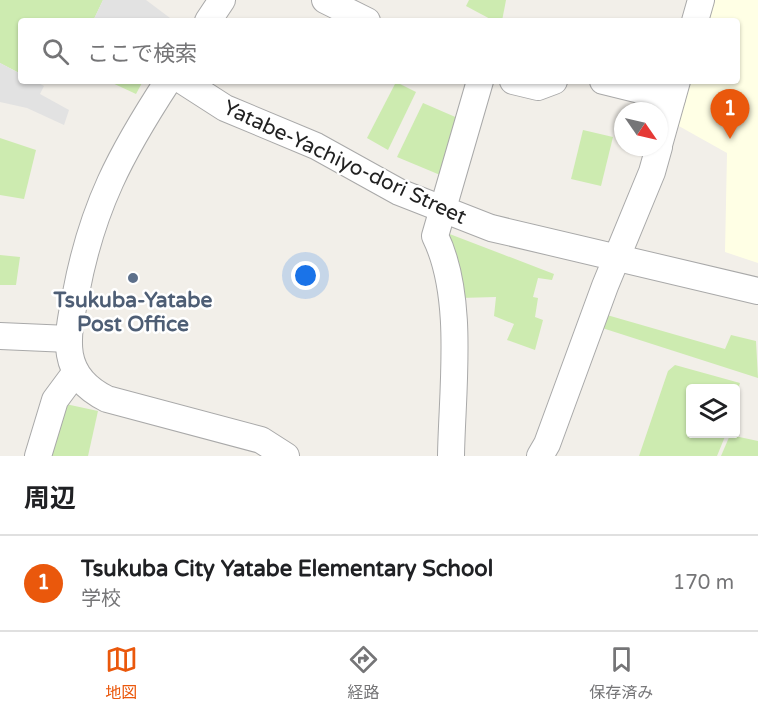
<!DOCTYPE html>
<html lang="ja">
<head>
<meta charset="utf-8">
<style>
	:root { --surface:#fff; --page:#f6f6f6; --text:#202124; --muted:#757577; --line:#e0e0e0; --accent:#ea580c }
	body { margin:0; font-family:"Varela Round","Noto Sans JP",sans-serif; background:var(--page); color:var(--text) }
	.controls { position:absolute; right:18px; bottom:18px; display:grid; overflow:hidden; border-radius:6px; box-shadow:0 2px 4px #0004 }
	.controls button { width:54px; height:54px; display:grid; place-items:center; padding:0; border:0; border-bottom:2px solid var(--line); background:var(--surface); color:var(--text); font:30px sans-serif }
	.compass { position:absolute; left:614px; top:102px; width:54px; height:54px; border-radius:50%; background:var(--surface); box-shadow:0 2px 4px #0004; rotate:124deg }
	.you { position:absolute; left:306px; top:276px; width:21px; height:21px; margin:-15px; border:4px solid #fff; border-radius:50%; background:#1a73e8; box-shadow:0 0 0 9px #1a73e833 }
	.badge { display:grid; place-items:center; width:39px; height:39px; border-radius:50%; background:var(--accent); color:#fff; font-size:20px; font-weight:700 }
	.pin { position:absolute; translate:-50% -50px; filter:drop-shadow(0 2px 3px #0008) }
	.pin::after { content:''; position:absolute; top:32px; width:21px; height:18px; background:inherit; clip-path:polygon(0 0,100% 0,50% 100%) }
	.list { margin:0; padding:0; list-style:none }
	h2 { display:flex; justify-content:space-between; align-items:center; height:78px; margin:0; padding:0 24px; font-size:26px }
	h2 small { font-size:20px; font-weight:400; color:var(--muted) }
	.list li { display:grid; grid-template-columns:39px 1fr auto; gap:18px; align-items:center; box-sizing:border-box; height:96px; padding:0 24px; border-top:2px solid var(--line) }
	.list b { display:block; font-size:22px; white-space:nowrap }
	.list p { margin:0; font-size:20px; white-space:nowrap; color:var(--muted) }
	.list em { font-size:20px; font-style:normal; color:var(--muted) }
	.icon { flex:none; width:33px; height:33px; fill:none; stroke:currentColor; stroke-width:2; stroke-linecap:round; stroke-linejoin:round }
	.map { position:relative; flex:none; width:758px; height:456px; overflow:hidden }
	.search { position:absolute; background:var(--surface); box-shadow:0 2px 4px #0004; left:18px; right:18px; top:18px; height:66px; display:flex; align-items:center; gap:15px; box-sizing:border-box; padding:0 21px; border-radius:6px; color:var(--muted); font-size:22px }
	.sheet { height:174px; background:var(--surface) }
	nav { display:flex; justify-content:space-around; align-items:center; box-sizing:border-box; height:84px; border-top:2px solid var(--line); background:var(--surface); font-size:16px; color:var(--muted) }
	nav a { display:grid; justify-items:center; gap:3px }
	nav .on { color:var(--accent) }
	.map>svg:first-child { display:block }
	.education { fill:#ffffe5 }
	.grass { fill:#cdebb0 }
	.parking { fill:#e2e2e2 }
	.lines { fill:none; stroke-linecap:round; stroke-linejoin:round }
	.minor-casing { stroke:#a9a9a9; stroke-width:28 }
	.minor { stroke:#fff; stroke-width:26 }
	.service-dot { fill:#5c6f8a; stroke:#fff; stroke-width:2 }
	.labels { text-anchor:middle; stroke-width:5; stroke-linejoin:round; paint-order:stroke }
	.street-label { font-size:21px; fill:#222; stroke:#fff }
	.service-label { font-size:21px; font-weight:bold; fill:#4e5e75; stroke:#fff }
</style>
</head>
<body>
<div class="map">
<svg width="758" height="456" viewBox="0 0 758 456">
	<rect width="100%" height="100%" fill="#f2efe9"/>
	<path class="education" d="M712,0H758V263L725,252L727,153L677,125L689,81H737V21H706Z"/>
	<g class="grass">
		<path d="M0,0H103L93,21H21V74L0,63Z"/>
		<path d="M469,0H506L502,21H494L466,6Z"/>
		<path d="M108,81H143L136,94Z"/>
		<path d="M396,82L416,92L388,150L367,138Z"/>
		<path d="M423,103L460,119L445,177L397,157Z"/>
		<path d="M583,130L613,137L601,186L571,179Z"/>
		<path d="M0,138L36,150L24,199L0,195Z"/>
		<path d="M447,233L554,274L552,280L538,278L533,297L538,298L535,317L543,320L535,350L507,340L514,324L494,316L496,297L460,298Z"/>
		<path d="M0,255L20,257L16,285H0Z"/>
		<path d="M600,313L725,349L731,335L756,341L758,378L596,326Z"/>
		<path d="M675,365L740,383L736,395V388H690V434H726L717,456H639L668,371Z"/>
		<path d="M61,403L98,411L88,456H45Z"/>
		<path d="M730,435L758,441V456H721Z"/>
	</g>
	<g class="parking">
		<path d="M103,0H146L174,21H93Z"/>
		<path d="M0,63L21,74V81H35L44,86L40,94L69,110L64,125L27,108L0,102Z"/>
	</g>
	<g class="lines">
		<defs>
			<g id="minor">
				<path d="M325,0L367,21"/>
				<path d="M208,21L222,0"/>
				<path d="M695,21L701,0"/>
				<path d="M168,81C121,153 92,207 76,293C67,337 58,375 107,399L261,440L286,456"/>
				<path d="M183,81L225,108L316,146L399,192L491,228L758,291"/>
				<path d="M513,81L538,87L554,81"/>
				<path d="M603,81L672,98"/>
				<path d="M659,145L677,81"/>
				<path d="M0,336L69,339"/>
				<path d="M38,456L55,400L75,373"/>
				<path d="M451,456C452,389 465,297 435,236L480,81"/>
				<path d="M540,456L547,444L605,286L652,172L659,147"/>
			</g>
		</defs>
		<use href="#minor" class="minor-casing"/>
		<use href="#minor" class="minor"/>
	</g>
	<circle class="service-dot" cx="133" cy="278" r="6"/>
	<g class="labels">
		<g class="street-label">
			<text transform="translate(345 162) rotate(25)" y="7">Yatabe-Yachiyo-dori Street</text>
		</g>
		<g class="service-label">
			<text x="133" y="307">Tsukuba-Yatabe<tspan x="133" dy="24">Post Office</tspan></text>
		</g>
	</g>
</svg>
<div class="controls">
<button><svg class="icon" aria-label="layers" viewBox="0 0 24 24"><path d="M12 4l9 5-9 5-9-5zM3 14l9 5 9-5"/></svg></button>
</div>
<svg class="compass" viewBox="-18 -18 36 36"><path d="M0-13l5 13h-10z" fill="#e53935"/><path d="M0 13l5-13h-10z" fill="#757577"/></svg>
<div class="you"></div>
<div class="pin badge" style="left:730px;top:139px">1</div>
<div class="search"><svg class="icon" aria-label="search" viewBox="0 0 24 24"><circle cx="10" cy="10" r="6"/><path d="M15 15l6 6"/></svg>ここで検索</div>
</div>
<section class="sheet">
<h2>周辺<small></small></h2>
<ul class="list">
<li><span class="badge">1</span><div><b>Tsukuba City Yatabe Elementary School</b><p>学校</p></div><em>170 m</em></li>
</ul>
</section>
<nav>
<a class="on"><svg class="icon" aria-label="map" viewBox="0 0 24 24"><path d="M3 6l6-2 6 2 6-2v14l-6 2-6-2-6 2zM9 4v14M15 6v14"/></svg>地図</a>
<a><svg class="icon" aria-label="directions" viewBox="0 0 24 24"><path d="M12 3l9 9-9 9-9-9zM9 14v-3h6M13 9l2 2-2 2"/></svg>経路</a>
<a><svg class="icon" aria-label="saved" viewBox="0 0 24 24"><path d="M7 4h10v16l-5-4-5 4z"/></svg>保存済み</a>
</nav>
</body>
</html>
